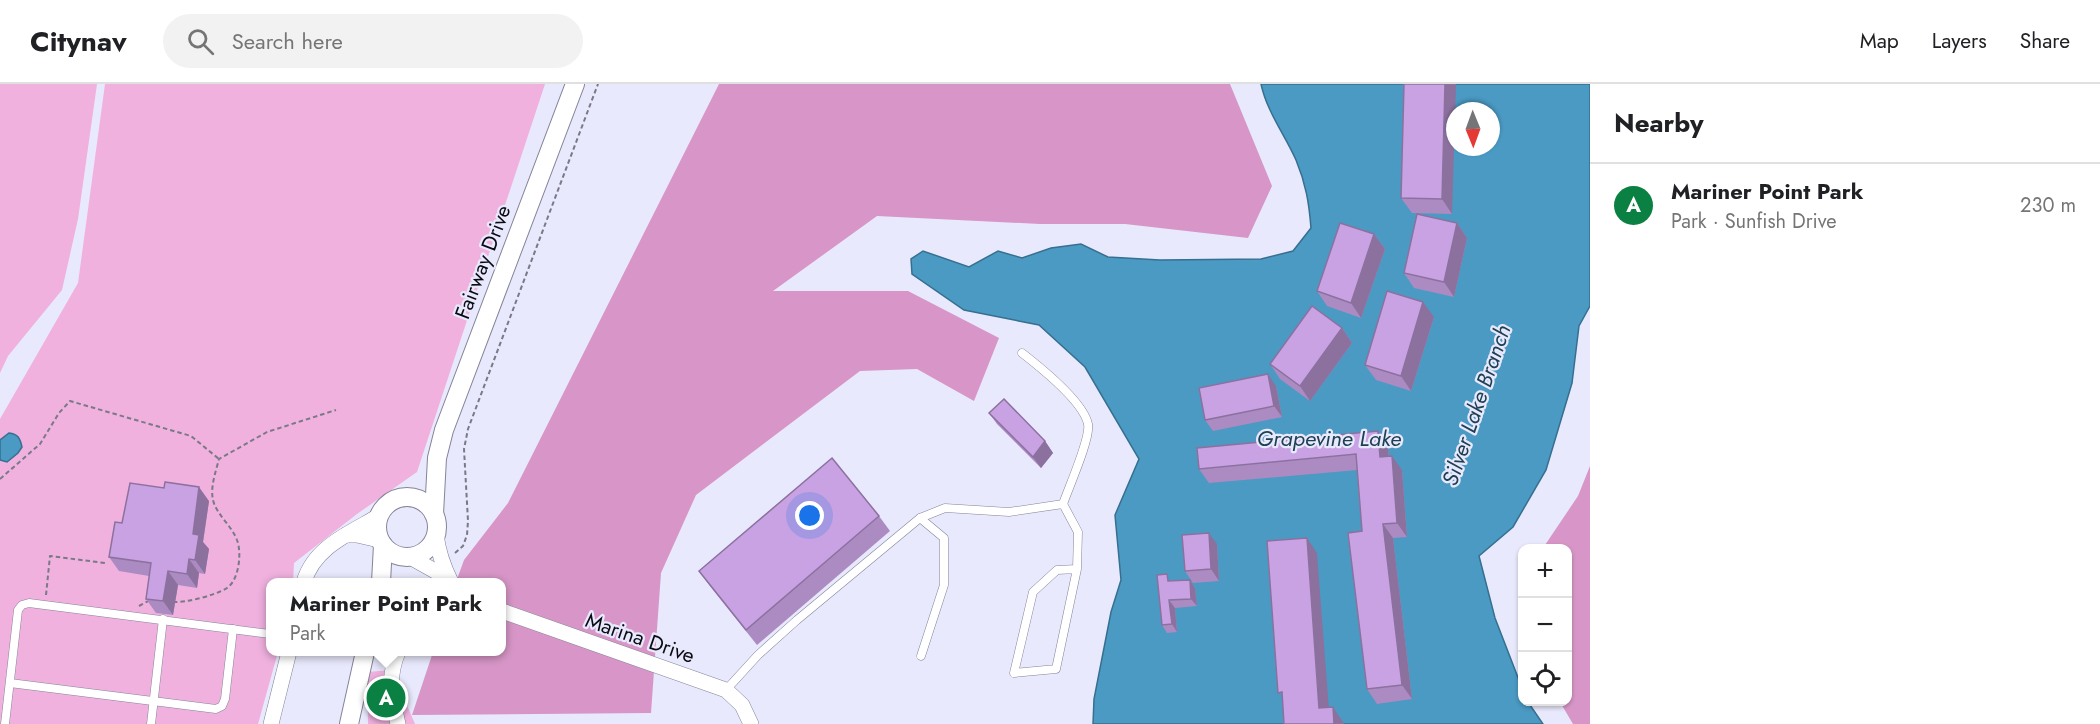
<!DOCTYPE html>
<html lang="en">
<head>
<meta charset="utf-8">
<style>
	:root { --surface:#fff; --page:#f2f2f2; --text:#202124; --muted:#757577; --line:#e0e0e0; --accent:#0b8043 }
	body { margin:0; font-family:Jost,sans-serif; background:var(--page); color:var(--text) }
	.controls { position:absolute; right:18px; bottom:18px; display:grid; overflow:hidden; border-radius:12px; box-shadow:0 2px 4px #0004 }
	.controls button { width:54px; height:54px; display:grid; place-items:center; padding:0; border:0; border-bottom:2px solid var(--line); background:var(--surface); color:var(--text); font:30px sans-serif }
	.compass { position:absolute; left:1446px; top:18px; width:54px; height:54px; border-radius:50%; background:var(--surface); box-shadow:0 2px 4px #0004; rotate:179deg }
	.you { position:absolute; left:810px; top:432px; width:21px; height:21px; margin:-15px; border:4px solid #fff; border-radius:50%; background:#1a73e8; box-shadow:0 0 0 9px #1a73e833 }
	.badge { display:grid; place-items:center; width:39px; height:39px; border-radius:50%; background:var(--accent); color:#fff; font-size:20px; font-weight:700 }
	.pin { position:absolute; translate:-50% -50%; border:3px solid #fff; box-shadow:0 2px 6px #0006 }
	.popup { position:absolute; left:266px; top:494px; width:240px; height:78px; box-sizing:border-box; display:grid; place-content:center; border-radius:12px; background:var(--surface); filter:drop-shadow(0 2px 4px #0005); font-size:20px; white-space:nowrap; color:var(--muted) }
	.popup b { font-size:22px; color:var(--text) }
	.popup::after { content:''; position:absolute; left:50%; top:100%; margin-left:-12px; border:12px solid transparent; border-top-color:var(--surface) }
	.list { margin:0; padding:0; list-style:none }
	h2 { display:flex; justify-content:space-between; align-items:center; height:78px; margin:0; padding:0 24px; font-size:26px }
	h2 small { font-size:20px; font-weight:400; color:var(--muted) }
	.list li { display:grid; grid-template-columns:39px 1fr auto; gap:18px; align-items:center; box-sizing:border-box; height:84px; padding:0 24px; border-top:2px solid var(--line) }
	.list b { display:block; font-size:22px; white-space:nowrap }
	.list p { margin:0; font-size:20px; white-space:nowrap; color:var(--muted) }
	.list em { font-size:20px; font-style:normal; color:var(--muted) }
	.icon { flex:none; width:33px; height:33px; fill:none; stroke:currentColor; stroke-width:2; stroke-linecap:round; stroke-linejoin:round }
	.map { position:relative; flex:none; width:1590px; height:640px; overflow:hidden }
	header { display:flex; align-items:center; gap:36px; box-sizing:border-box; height:84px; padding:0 30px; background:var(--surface); border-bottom:2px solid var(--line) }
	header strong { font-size:28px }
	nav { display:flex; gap:33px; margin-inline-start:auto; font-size:21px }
	.search { width:420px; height:54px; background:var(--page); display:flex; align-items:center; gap:15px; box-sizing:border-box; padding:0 21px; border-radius:33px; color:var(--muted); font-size:22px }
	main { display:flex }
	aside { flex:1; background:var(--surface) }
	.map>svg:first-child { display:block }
	.green { fill:#f0b1df }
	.forest { fill:#d796c7 }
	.water { fill:#4a9ac4; stroke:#376f8f; stroke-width:1.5; fill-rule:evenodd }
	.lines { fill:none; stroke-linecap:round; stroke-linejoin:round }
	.service-casing { stroke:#848499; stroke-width:9 }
	.minor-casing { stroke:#848499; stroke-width:16 }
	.tertiary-casing { stroke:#848499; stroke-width:20 }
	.path { stroke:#797987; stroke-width:2; stroke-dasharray:4.5 3; stroke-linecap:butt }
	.service { stroke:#fff; stroke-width:8 }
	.minor { stroke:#fff; stroke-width:15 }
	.tertiary { stroke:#fff; stroke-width:18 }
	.wall { fill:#ac8bc3 }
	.shaded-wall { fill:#8c719f }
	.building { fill:#c8a2e3; stroke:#8c719f; stroke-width:1.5 }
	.labels { text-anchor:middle; stroke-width:4.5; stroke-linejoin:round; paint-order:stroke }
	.street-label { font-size:21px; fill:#0b0b13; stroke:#e9e9fd }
	.water-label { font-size:22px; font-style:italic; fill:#1d4052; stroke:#e9e9fd }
</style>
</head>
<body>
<header>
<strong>Citynav</strong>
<div class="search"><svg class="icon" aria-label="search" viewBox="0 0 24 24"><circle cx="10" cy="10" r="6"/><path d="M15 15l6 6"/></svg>Search here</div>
<nav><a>Map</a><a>Layers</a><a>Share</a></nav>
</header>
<main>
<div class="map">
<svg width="1590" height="640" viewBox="0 0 1590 640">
	<rect width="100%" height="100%" fill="#e9e9fd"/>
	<g class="green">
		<path d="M0,0H97L78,135L62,206L8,272L0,289Z"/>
		<path d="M105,0H545L417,388L357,430L294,479L293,498H270V568H278L258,640H0V335L78,199Z"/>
		<path d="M392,586L415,640H368L367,588Z"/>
	</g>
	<g class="forest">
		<path d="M719,0H1230L1272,102L1248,154L1125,140H1040L877,132L773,207H908L999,254L974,317L917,285L860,287L696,411L661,489L651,629L412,631L433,568H502V498H456L464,476L508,419Z"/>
		<path d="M1590,382V640H1573L1560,618H1568V464H1543L1578,412Z"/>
	</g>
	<g class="water">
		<path d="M1261,0H1590V222L1579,242L1572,299L1546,386L1513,443L1479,472L1495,534L1522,604V618H1528L1543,640H1093L1094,615L1111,528L1121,496L1115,431L1139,375L1085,283L1039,241L964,226L912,190L911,175L923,167L969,183L998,167L1022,174L1051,164L1081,160L1108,173L1160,176L1261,175L1293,167L1311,144C1309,119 1306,100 1296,76C1285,51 1267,28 1261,0ZM1455,27H1491V63H1455Z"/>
		<path d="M9,349C18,350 20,354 22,363L18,369L7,378L0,376V356Z"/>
	</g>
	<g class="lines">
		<defs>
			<g id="service">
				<path d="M1063,420L1078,448L1077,485L1056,585L1014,589L1033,508L1057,486L1077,485"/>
				<path d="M920,434L944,454V501L921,572"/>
				<path d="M10,599L216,625L222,622L225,615L233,545"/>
				<path d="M726,606L758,571L797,536L920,434L945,424L1009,428L1063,420C1068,405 1091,354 1088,340C1083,317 1040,283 1022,269"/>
				<path d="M5,640L18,526L22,521L29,519L270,550"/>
				<path d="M151,640L163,535"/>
			</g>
			<g id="minor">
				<path d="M436,450C438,468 443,482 451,498"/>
				<path d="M346,451H357L379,456"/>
				<path d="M410,473L435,487L450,498"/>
				<path d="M304,498C314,463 350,449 379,432"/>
				<path d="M502,527L726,606L742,621L751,640"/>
				<path d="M398,568C387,594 392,613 398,640"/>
				<path d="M271,640L289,568"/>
			</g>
			<g id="tertiary">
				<circle cx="407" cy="443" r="30"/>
				<path d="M434,430L437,374L444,346L575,0"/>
				<path d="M381,498L383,461"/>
				<path d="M349,640L365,568"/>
			</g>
		</defs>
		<use href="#service" class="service-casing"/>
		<use href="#minor" class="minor-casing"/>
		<use href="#tertiary" class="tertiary-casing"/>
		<g class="path">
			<path d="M0,395L40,360L59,329L70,317L191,352L219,375"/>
			<path d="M455,469L463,462L467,451L468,437L464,365L468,345L598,0"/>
			<path d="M46,511L50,472L105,479"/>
			<path d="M173,518C186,519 216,511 227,504C239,496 242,469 237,456C232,442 216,430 213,416C210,403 216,387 219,375L267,348L336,326"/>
			<path d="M139,522L150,516"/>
		</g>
		<use href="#service" class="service"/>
		<use href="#minor" class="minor"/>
		<use href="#tertiary" class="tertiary"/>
	</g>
	<g class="wall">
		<path d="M1404,0L1452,130L1412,129L1401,114Z"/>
		<path d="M1457,139L1467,154L1454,213L1414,204L1404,189Z"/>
		<path d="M1374,150L1385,165L1361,234L1327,222L1317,207Z"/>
		<path d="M1434,233L1411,307L1376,296L1365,281Z"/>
		<path d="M1342,244L1352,259L1310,317L1280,295L1270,280Z"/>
		<path d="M1276,302L1282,333L1213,347L1205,336Z"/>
		<path d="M989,329L1045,357L1053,369L1041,384L997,340Z"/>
		<path d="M1388,362L1389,372L1402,386L1407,453L1393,454L1412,615L1377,620L1367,605L1362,447L1357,386L1209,399L1199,385Z"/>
		<path d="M209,417L203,458L209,465L205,490L199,489L197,504L178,501L173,531L156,529L146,515L149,492L119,487L109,473L122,439Z"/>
		<path d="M879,432L890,447L757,561L710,502L699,487Z"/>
		<path d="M1217,460L1219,497L1193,499L1185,487Z"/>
		<path d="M1190,496L1195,504L1197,522L1175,524L1177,548L1167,549L1162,541L1172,497Z"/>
	</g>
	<g class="shaded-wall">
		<path d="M1445,0H1456L1452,130L1442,115Z"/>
		<path d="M1457,139L1467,154L1454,213L1444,198Z"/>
		<path d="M1374,150L1385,165L1361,234L1351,219Z"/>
		<path d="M1423,218L1434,233L1411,307L1401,292Z"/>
		<path d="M1342,244L1352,259L1310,317L1300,302Z"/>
		<path d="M1268,290L1276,302L1282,333L1274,322Z"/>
		<path d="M1378,347L1388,362L1390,387L1380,373Z"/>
		<path d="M1045,357L1053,369L1041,384L1033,373Z"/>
		<path d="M1392,372L1402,386L1407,453L1397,439Z"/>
		<path d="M199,403L209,417L203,458L209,465L205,490L195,476L193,450Z"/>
		<path d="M1383,440L1393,454L1412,615L1402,601Z"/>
		<path d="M1209,449L1217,460L1219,497L1211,485Z"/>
		<path d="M1307,454L1317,469L1330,639L1319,624Z"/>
		<path d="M189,475L199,489L197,504L187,490Z"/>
		<path d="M168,487L178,501L173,531L163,517Z"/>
		<path d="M1190,496L1195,504L1197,522L1191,515Z"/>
		<path d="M1169,516L1175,524L1177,548L1172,540Z"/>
		<path d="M1333,623L1343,638L1344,640H1334Z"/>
	</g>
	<g class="building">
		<path d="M1404,0H1445L1442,115L1401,114Z"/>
		<path d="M1417,130L1457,139L1444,198L1404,189Z"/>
		<path d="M1340,139L1374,150L1351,219L1317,207Z"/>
		<path d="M1387,207L1423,218L1401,292L1365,281Z"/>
		<path d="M1312,222L1342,244L1300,302L1270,280Z"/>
		<path d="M1268,290L1274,322L1205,336L1199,304Z"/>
		<path d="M1004,315L1045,357L1033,373L989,329Z"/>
		<path d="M1378,347L1380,373L1392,372L1397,439L1383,440L1402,601L1367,605L1348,449L1362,447L1356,370L1199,385L1197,364Z"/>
		<path d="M832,374L879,432L746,546L699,487Z"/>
		<path d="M165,398L199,403L193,450L199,451L195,476L189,475L187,490L168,487L163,517L146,515L151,479L109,473L115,438L122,439L130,399L164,404Z"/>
		<path d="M1209,449L1211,485L1185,487L1182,451Z"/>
		<path d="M1307,454L1319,624L1333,623L1334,640H1284L1282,608L1278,609L1267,457Z"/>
		<path d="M1167,490L1168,497L1190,496L1191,515L1169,516L1172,540L1162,541L1157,491Z"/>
	</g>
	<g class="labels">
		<g class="street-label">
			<text transform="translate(483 178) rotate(-69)" y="7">Fairway Drive</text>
			<text transform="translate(640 554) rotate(19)" y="7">Marina Drive</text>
		</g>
		<g class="water-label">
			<text transform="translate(1476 321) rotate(-71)" y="8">Silver Lake Branch</text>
			<text x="1329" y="362">Grapevine Lake</text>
		</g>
	</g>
</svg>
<div class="controls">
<button>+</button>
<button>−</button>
<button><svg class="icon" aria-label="locate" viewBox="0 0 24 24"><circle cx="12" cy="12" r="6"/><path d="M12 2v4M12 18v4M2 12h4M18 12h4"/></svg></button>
</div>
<svg class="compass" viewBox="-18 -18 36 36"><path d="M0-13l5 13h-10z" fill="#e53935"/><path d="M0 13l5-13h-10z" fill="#757577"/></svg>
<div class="you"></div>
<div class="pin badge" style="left:386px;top:614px">A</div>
<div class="popup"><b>Mariner Point Park</b>Park</div>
</div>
<aside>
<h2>Nearby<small></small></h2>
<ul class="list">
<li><span class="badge">A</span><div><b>Mariner Point Park</b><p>Park · Sunfish Drive</p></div><em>230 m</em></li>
</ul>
</aside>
</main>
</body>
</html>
